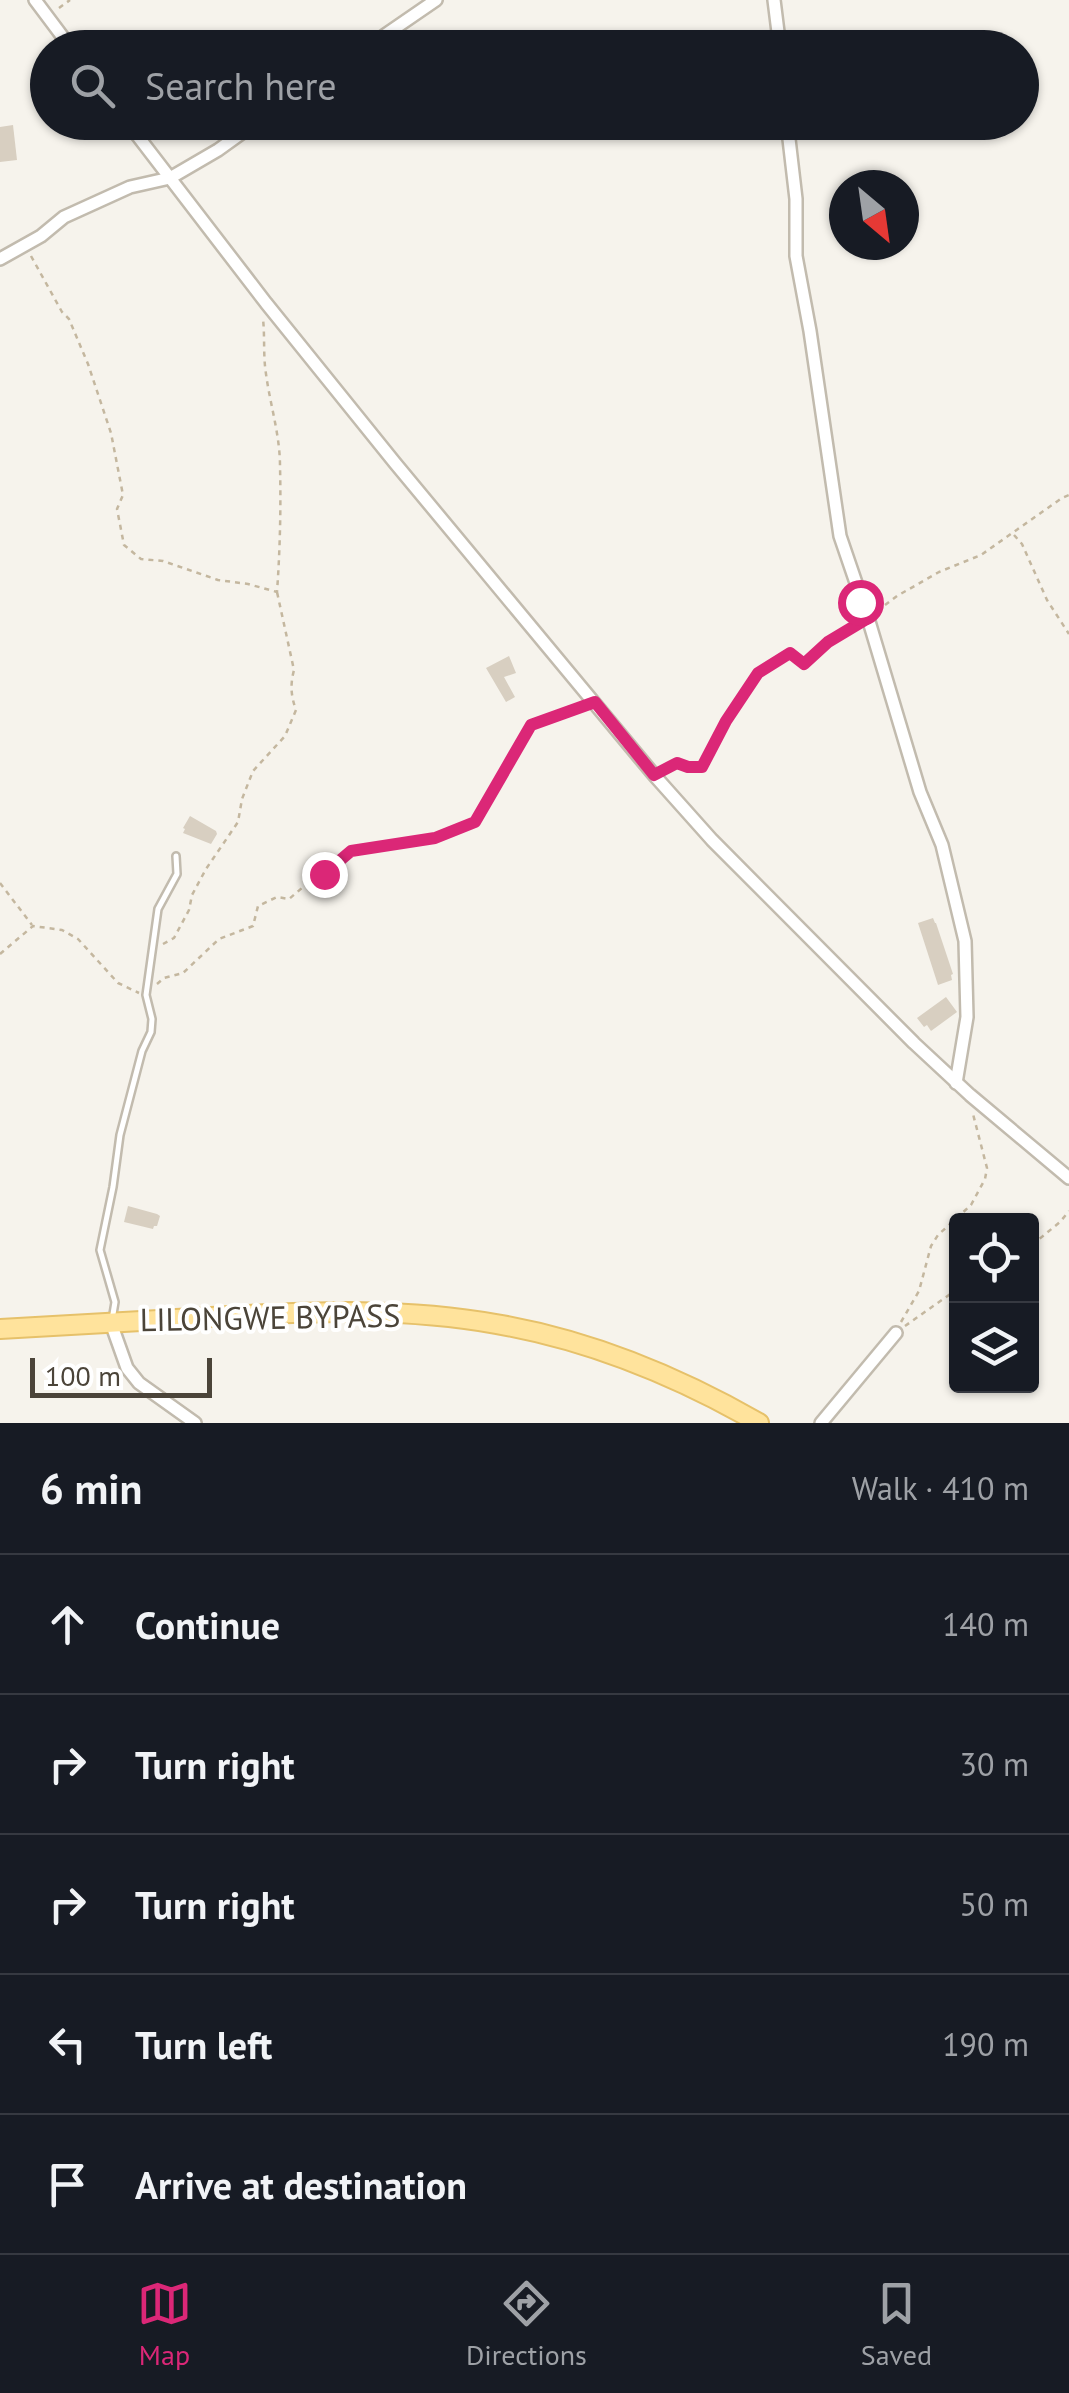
<!DOCTYPE html>
<html lang="en">
<head>
<meta charset="utf-8">
<style>
	:root { --surface:#171b24; --page:#242831; --text:#f1f3f6; --muted:#9ea1a6; --line:#363941; --accent:#db2777 }
	body { margin:0; font-family:"PT Sans",sans-serif; background:var(--page); color:var(--text) }
	.controls { position:absolute; right:30px; bottom:30px; display:grid; overflow:hidden; border-radius:10px; box-shadow:0 2px 8px #0004 }
	.controls button { width:90px; height:90px; display:grid; place-items:center; padding:0; border:0; border-bottom:2px solid var(--line); background:var(--surface); color:var(--text); font:50px sans-serif }
	.compass { position:absolute; left:829px; top:170px; width:90px; height:90px; border-radius:50%; background:var(--surface); box-shadow:0 2px 8px #0004; rotate:151deg }
	.scale { position:absolute; left:30px; bottom:25px; width:182px; box-sizing:border-box; padding-left:10px; border:5px solid #4b4439; border-top:0; font-size:28px; line-height:35px; white-space:nowrap; color:#4b4439; -webkit-text-stroke:8px #fff; paint-order:stroke }
	.stop { position:absolute; width:30px; height:30px; margin:-22px; border:8px solid #db2777; border-radius:50%; background:#fff }
	.stop.end { background:#db2777; border-color:#fff; box-shadow:0 2px 10px #0008 }
	.list { margin:0; padding:0; list-style:none }
	h2 { display:flex; justify-content:space-between; align-items:center; height:130px; margin:0; padding:0 40px; font-size:42px }
	h2 small { font-size:32px; font-weight:400; color:var(--muted) }
	.list li { display:grid; grid-template-columns:65px 1fr auto; gap:30px; align-items:center; box-sizing:border-box; height:140px; padding:0 40px; border-top:2px solid var(--line) }
	.list b { display:block; font-size:38px; white-space:nowrap }
	.list em { font-size:32px; font-style:normal; color:var(--muted) }
	.icon { flex:none; width:55px; height:55px; fill:none; stroke:currentColor; stroke-width:2; stroke-linecap:round; stroke-linejoin:round }
	.map { position:relative; flex:none; width:1069px; height:1423px; overflow:hidden }
	.search { position:absolute; background:var(--surface); box-shadow:0 2px 8px #0004; left:30px; right:30px; top:30px; height:110px; display:flex; align-items:center; gap:25px; box-sizing:border-box; padding:0 35px; border-radius:55px; color:var(--muted); font-size:38px }
	.sheet { height:830px; background:var(--surface) }
	nav { display:flex; justify-content:space-around; align-items:center; box-sizing:border-box; height:140px; border-top:2px solid var(--line); background:var(--surface); font-size:28px; color:var(--muted) }
	nav a { display:grid; justify-items:center; gap:5px }
	nav .on { color:var(--accent) }
	.map>svg:first-child { display:block }
	.building { fill:#d8cfc1 }
	.lines { fill:none; stroke-linecap:round; stroke-linejoin:round }
	.lane-casing { stroke:#c2bbae; stroke-width:10 }
	.street-casing { stroke:#c2bbae; stroke-width:16 }
	.primary-casing { stroke:#e6c16a; stroke-width:22 }
	.path { stroke:#c4b79f; stroke-width:2.5; stroke-dasharray:5 5; stroke-linecap:butt }
	.lane { stroke:#fff; stroke-width:5 }
	.street { stroke:#fff; stroke-width:11 }
	.primary { stroke:#ffe39c; stroke-width:18 }
	.route { stroke:#db2777; stroke-width:12 }
	.labels { text-anchor:middle; stroke-width:8; stroke-linejoin:round; paint-order:stroke }
	.street-label { font-size:32px; fill:#4b4439; stroke:#fff }
</style>
</head>
<body>
<div class="map">
<svg width="1069" height="1423" viewBox="0 0 1069 1423">
	<rect width="100%" height="100%" fill="#f6f3ec"/>
	<g class="building">
		<path d="M13,125L17,160L0,162V127Z"/>
		<path d="M509,656L516,673L504,677L515,697L506,702L486,668Z"/>
		<path d="M190,816L216,831L217,834L211,844L183,833L185,829L183,828Z"/>
		<path d="M933,918L935,923H936L953,974L951,975L952,980L938,985L918,923Z"/>
		<path d="M946,997L957,1012L931,1031L927,1025L924,1027L917,1018Z"/>
		<path d="M128,1206L157,1214L160,1216L157,1226H154L153,1229L124,1222Z"/>
	</g>
	<g class="lines">
		<defs>
			<path id="lane" d="M112,1320L115,1302L100,1250L113,1187L120,1135L142,1051L151,1032L152,1019L146,995L158,909L177,874L176,856"/>
			<g id="street">
				<path d="M35,0L71,48"/>
				<path d="M774,0L780,48"/>
				<path d="M372,48L385,35L436,0"/>
				<path d="M127,122L266,303L395,463L654,775L712,840L914,1043L970,1095L1069,1178"/>
				<path d="M787,122L796,199V256L810,331L840,536L868,618L920,792L942,845L965,941L967,1017L956,1083"/>
				<path d="M0,259L41,236L64,217L130,187L170,178L218,150L257,122"/>
				<path d="M111,1323L127,1368L139,1383L195,1423"/>
				<path d="M821,1423L896,1333"/>
			</g>
			<path id="primary" d="M0,1329C76,1325 153,1320 229,1316C318,1311 408,1308 496,1324C590,1340 677,1376 759,1423"/>
		</defs>
		<use href="#lane" class="lane-casing"/>
		<use href="#street" class="street-casing"/>
		<use href="#primary" class="primary-casing"/>
		<g class="path">
			<path d="M59,8L70,0"/>
			<path d="M31,256L62,312L69,319L88,364L111,433L123,495L117,509L124,545L141,559L163,561L218,580L248,584L277,592C280,550 281,508 280,466C280,435 270,404 266,374C263,355 265,337 263,319"/>
			<path d="M1014,535L1022,544L1047,600L1069,634"/>
			<path d="M877,611L897,596L939,572L981,555L1062,498L1069,495"/>
			<path d="M664,770L677,763L688,767H702L726,721L758,673L790,653L805,664L828,642L858,624"/>
			<path d="M0,883L32,925"/>
			<path d="M163,944L174,938L189,910L192,895L206,869L238,822L242,799L253,771L285,736L296,710C291,696 290,685 294,670L277,592"/>
			<path d="M0,954L33,926L62,930L78,939L118,983L139,993"/>
			<path d="M157,984L164,978L183,973L219,939L253,926L258,906L277,897L289,899L316,876L324,875L351,851L435,838L475,822L531,725L582,707"/>
			<path d="M1032,1245L1060,1222L1069,1211"/>
			<path d="M901,1322L919,1291L931,1246L938,1235L971,1205L985,1179L987,1168L973,1114"/>
			<path d="M905,1326L956,1290"/>
		</g>
		<use href="#lane" class="lane"/>
		<use href="#street" class="street"/>
		<use href="#primary" class="primary"/>
	</g>
	<g class="lines">
		<path class="route" d="M324,874L351,851L435,838L475,822L531,725L595,702L654,775L677,763L688,767H702L726,721L758,673L790,653L804,664L828,642L868,618L860,602"/>
	</g>
	<g class="labels">
		<g class="street-label">
			<text transform="translate(270 1318) rotate(-1)" y="11">LILONGWE BYPASS</text>
		</g>
	</g>
</svg>
<div class="controls">
<button><svg class="icon" aria-label="locate" viewBox="0 0 24 24"><circle cx="12" cy="12" r="6"/><path d="M12 2v4M12 18v4M2 12h4M18 12h4"/></svg></button>
<button><svg class="icon" aria-label="layers" viewBox="0 0 24 24"><path d="M12 4l9 5-9 5-9-5zM3 14l9 5 9-5"/></svg></button>
</div>
<svg class="compass" viewBox="-18 -18 36 36"><path d="M0-13l5 13h-10z" fill="#e53935"/><path d="M0 13l5-13h-10z" fill="#9ea1a6"/></svg>
<div class="scale">100 m</div>
<div class="stop" style="left:860px;top:602px"></div>
<div class="stop end" style="left:324px;top:874px"></div>
<div class="search"><svg class="icon" aria-label="search" viewBox="0 0 24 24"><circle cx="10" cy="10" r="6"/><path d="M15 15l6 6"/></svg>Search here</div>
</div>
<section class="sheet">
<h2>6 min<small>Walk · 410 m</small></h2>
<ul class="list">
<li><svg class="icon" aria-label="ahead" viewBox="0 0 24 24"><path d="M12 20V5M6 11l6-6 6 6"/></svg><div><b>Continue</b></div><em>140 m</em></li>
<li><svg class="icon" aria-label="right" viewBox="0 0 24 24"><path d="M7 20v-9h11M14 6l5 5-5 5"/></svg><div><b>Turn right</b></div><em>30 m</em></li>
<li><svg class="icon" aria-label="right" viewBox="0 0 24 24"><path d="M7 20v-9h11M14 6l5 5-5 5"/></svg><div><b>Turn right</b></div><em>50 m</em></li>
<li><svg class="icon" aria-label="left" viewBox="0 0 24 24"><path d="M17 20v-9H6M10 6l-5 5 5 5"/></svg><div><b>Turn left</b></div><em>190 m</em></li>
<li><svg class="icon" aria-label="arrive" viewBox="0 0 24 24"><path d="M6 21V4h12l-3 4 3 4H6"/></svg><div><b>Arrive at destination</b></div></li>
</ul>
</section>
<nav>
<a class="on"><svg class="icon" aria-label="map" viewBox="0 0 24 24"><path d="M3 6l6-2 6 2 6-2v14l-6 2-6-2-6 2zM9 4v14M15 6v14"/></svg>Map</a>
<a><svg class="icon" aria-label="directions" viewBox="0 0 24 24"><path d="M12 3l9 9-9 9-9-9zM9 14v-3h6M13 9l2 2-2 2"/></svg>Directions</a>
<a><svg class="icon" aria-label="saved" viewBox="0 0 24 24"><path d="M7 4h10v16l-5-4-5 4z"/></svg>Saved</a>
</nav>
</body>
</html>
